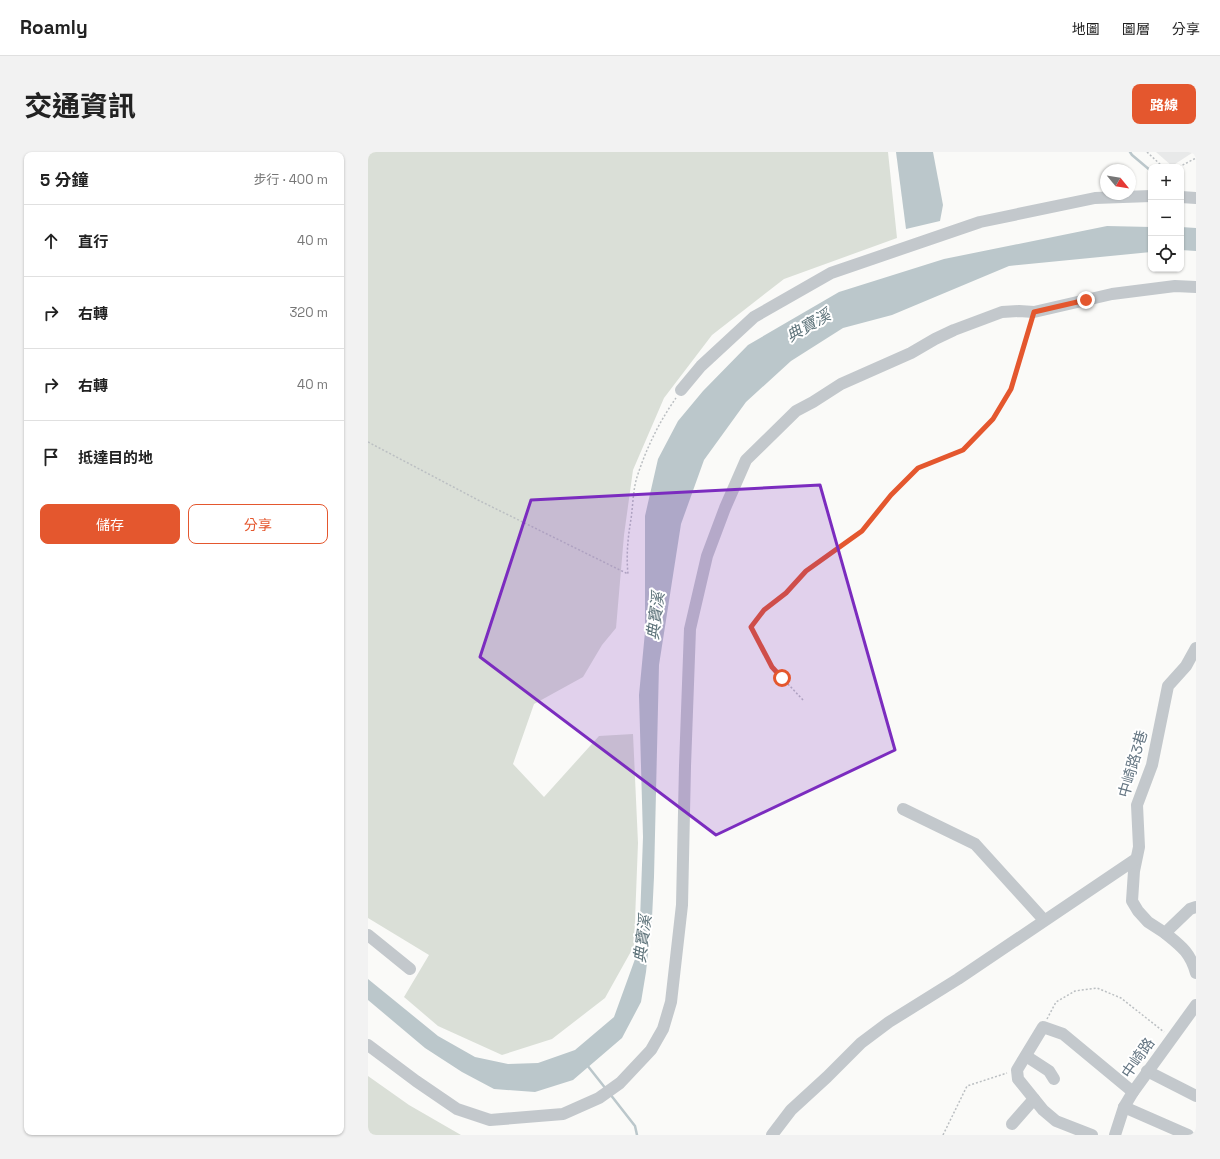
<!DOCTYPE html>
<html lang="zh-TW">
<head>
<meta charset="utf-8">
<style>
	:root { --surface:#fff; --page:#f2f2f2; --text:#222; --muted:#767676; --line:#e0e0e0; --accent:#e4572e }
	body { margin:0; font-family:"Space Grotesk","Noto Sans TC",sans-serif; background:var(--page); color:var(--text) }
	.controls { position:absolute; right:12px; top:12px; display:grid; overflow:hidden; border-radius:8px; box-shadow:0 1px 3px #0004 }
	.controls button { width:36px; height:36px; display:grid; place-items:center; padding:0; border:0; border-bottom:1px solid var(--line); background:var(--surface); color:var(--text); font:20px sans-serif }
	.compass { position:absolute; left:732px; top:12px; width:36px; height:36px; border-radius:50%; background:var(--surface); box-shadow:0 1px 3px #0004; rotate:120deg }
	.stop { position:absolute; width:12px; height:12px; margin:-9px; border:3px solid #e4572e; border-radius:50%; background:#fff }
	.stop.end { background:#e4572e; border-color:#fff; box-shadow:0 1px 4px #0008 }
	.list { margin:0; padding:0; list-style:none }
	h2 { display:flex; justify-content:space-between; align-items:center; height:52px; margin:0; padding:0 16px; font-size:17px }
	h2 small { font-size:13px; font-weight:400; color:var(--muted) }
	.list li { display:grid; grid-template-columns:26px 1fr auto; gap:12px; align-items:center; box-sizing:border-box; height:72px; padding:0 16px; border-top:1px solid var(--line) }
	.list b { display:block; font-size:15px; white-space:nowrap }
	.list em { font-size:13px; font-style:normal; color:var(--muted) }
	.actions { display:flex; gap:8px; padding:12px 16px }
	.actions a { flex:1; padding:9px 0; border:1px solid var(--accent); border-radius:8px; text-align:center; font-size:14px; color:var(--accent) }
	.actions .main { background:var(--accent); color:#fff }
	.icon { flex:none; width:22px; height:22px; fill:none; stroke:currentColor; stroke-width:2; stroke-linecap:round; stroke-linejoin:round }
	.map { position:relative; flex:none; width:828px; height:983px; overflow:hidden; border-radius:8px }
	header { display:flex; align-items:center; gap:24px; box-sizing:border-box; height:56px; padding:0 20px; background:var(--surface); border-bottom:1px solid var(--line) }
	header strong { font-size:19px }
	nav { display:flex; gap:22px; margin-inline-start:auto; font-size:14px }
	.intro { display:flex; align-items:center; justify-content:space-between; box-sizing:border-box; height:96px; padding:0 24px }
	h1 { margin:0; font-size:28px }
	.button { padding:10px 18px; border-radius:8px; background:var(--accent); color:#fff; font-size:14px; font-weight:700 }
	main { display:flex; gap:24px; padding:0 24px }
	aside { flex:1; background:var(--surface); border-radius:8px; box-shadow:0 1px 3px #0004 }
	.map>svg:first-child { display:block }
	.built { fill:#e8e9e9 }
	.green { fill:#dadfd7 }
	.water { fill:#bbc7cb }
	.lines { fill:none; stroke-linecap:round; stroke-linejoin:round }
	.stream { stroke:#bbc7cb; stroke-width:2.5 }
	.path { stroke:#bbbfc2; stroke-width:1.5; stroke-dasharray:2 2; stroke-linecap:butt }
	.minor { stroke:#c3c8cc; stroke-width:12 }
	.route { stroke:#e4572e; stroke-width:5 }
	.marked { fill:#7b2cbf; fill-opacity:0.2; stroke:#7b2cbf; stroke-width:3; stroke-linejoin:round }
	.labels { text-anchor:middle; stroke-width:4; stroke-linejoin:round; paint-order:stroke }
	.street-label { font-size:15px; fill:#657683; stroke:#fff }
	.water-label { font-size:16px; font-style:italic; fill:#60757c; stroke:#fff }
</style>
</head>
<body>
<header>
<strong>Roamly</strong>
<nav><a>地圖</a><a>圖層</a><a>分享</a></nav>
</header>
<div class="intro"><h1>交通資訊</h1><a class="button">路線</a></div>
<main>
<aside>
<h2>5 分鐘<small>步行 · 400 m</small></h2>
<ul class="list">
<li><svg class="icon" aria-label="ahead" viewBox="0 0 24 24"><path d="M12 20V5M6 11l6-6 6 6"/></svg><div><b>直行</b></div><em>40 m</em></li>
<li><svg class="icon" aria-label="right" viewBox="0 0 24 24"><path d="M7 20v-9h11M14 6l5 5-5 5"/></svg><div><b>右轉</b></div><em>320 m</em></li>
<li><svg class="icon" aria-label="right" viewBox="0 0 24 24"><path d="M7 20v-9h11M14 6l5 5-5 5"/></svg><div><b>右轉</b></div><em>40 m</em></li>
<li><svg class="icon" aria-label="arrive" viewBox="0 0 24 24"><path d="M6 21V4h12l-3 4 3 4H6"/></svg><div><b>抵達目的地</b></div></li>
</ul>
<div class="actions"><a class="main">儲存</a><a>分享</a></div>
</aside>
<div class="map">
<svg width="828" height="983" viewBox="0 0 828 983">
	<rect width="100%" height="100%" fill="#fafaf8"/>
	<path class="built" d="M788,0H828V1H824L804,14Z"/>
	<g class="green">
		<path d="M0,0H520L529,86L416,127L344,183L296,246L265,318L256,383L248,476L234,493L215,525L166,552L145,612L176,645L231,584L265,582L270,691L266,794L237,846L184,887L134,903L70,874L36,845L61,803L0,766Z"/>
		<path d="M0,924L41,953L93,983H0Z"/>
	</g>
	<g class="water">
		<path d="M528,0H565L575,53L572,69L538,77Z"/>
		<path d="M739,74L783,75V100L641,114L524,163L475,176L423,209L378,250L336,308L313,372L291,513L286,725L284,766L278,820L273,850L254,886L205,928L167,940L126,937L94,920L57,896L0,848V827L70,884L107,905L140,912L170,911L207,898L246,865L271,796L275,685L271,543L277,480V364L290,307L310,269L335,239L380,193L471,140L576,107Z"/>
		<path d="M813,75L828,76V99L813,98Z"/>
	</g>
	<g class="lines">
		<g class="stream">
			<path d="M762,0L764,3L783,19"/>
			<path d="M219,913L238,937"/>
			<path d="M242,942L267,974L269,983"/>
		</g>
		<g class="path">
			<path d="M779,0L795,15"/>
			<path d="M811,15L828,6"/>
			<path d="M0,290L110,348L260,422C258,403 260,385 263,367C265,353 265,338 269,325C278,297 291,270 308,246"/>
			<path d="M435,548L404,515L383,475L396,458L418,441L438,419L494,379L523,343L549,316L595,298L625,267L643,237L663,170"/>
			<path d="M679,867L688,850L707,839L729,836L753,846L796,880"/>
			<path d="M575,983L599,934L639,921"/>
		</g>
		<g class="minor">
			<path d="M813,45L828,46"/>
			<path d="M313,238L333,214L386,165L463,121L612,70L727,46L783,44"/>
			<path d="M828,496L818,514L800,534L784,613L769,653L771,695L766,719L764,749L770,759L780,770L797,781L822,757L828,755"/>
			<path d="M535,657L607,692L676,768"/>
			<path d="M797,781C813,794 822,800 828,821"/>
			<path d="M0,783L42,817"/>
			<path d="M0,893L48,929L89,957L122,968L195,962L231,946L252,931L283,898L295,877L303,850L314,753L317,614L322,477L339,404L357,356L378,308L428,259L445,250L473,232L543,201L567,187L586,178L634,160L651,159L666,160L744,142L807,134L828,135"/>
			<path d="M658,904L681,919L686,927"/>
			<path d="M779,919L828,944"/>
			<path d="M756,955L820,983"/>
			<path d="M644,972L666,947"/>
			<path d="M404,983L423,958L459,925L493,891L521,870L590,827L768,707"/>
			<path d="M724,983L688,969L675,958L650,927L649,918L675,875L695,882L765,940"/>
			<path d="M747,983L756,955L765,940L828,853"/>
		</g>
	</g>
	<g class="lines">
		<path class="route" d="M414,526L404,515L383,475L396,458L418,441L438,419L494,379L523,343L550,316L595,298L625,267L643,237L666,160L718,148"/>
	</g>
	<path class="marked" d="M452,333L527,598L348,683L112,505L163,348Z"/>
	<g class="labels">
		<g class="street-label">
			<text transform="translate(765 612) rotate(-74)" y="5">中崎路3巷</text>
			<text transform="translate(770 906) rotate(-55)" y="5">中崎路</text>
		</g>
		<g class="water-label">
			<text transform="translate(440 173) rotate(-30)" y="6">典寶溪</text>
			<text transform="translate(287 464) rotate(-83)" y="6">典寶溪</text>
			<text transform="translate(274 787) rotate(-83)" y="6">典寶溪</text>
		</g>
	</g>
</svg>
<div class="controls">
<button>+</button>
<button>−</button>
<button><svg class="icon" aria-label="locate" viewBox="0 0 24 24"><circle cx="12" cy="12" r="6"/><path d="M12 2v4M12 18v4M2 12h4M18 12h4"/></svg></button>
</div>
<svg class="compass" viewBox="-18 -18 36 36"><path d="M0-13l5 13h-10z" fill="#e53935"/><path d="M0 13l5-13h-10z" fill="#767676"/></svg>
<div class="stop" style="left:414px;top:526px"></div>
<div class="stop end" style="left:718px;top:148px"></div>
</div>
</main>
</body>
</html>
